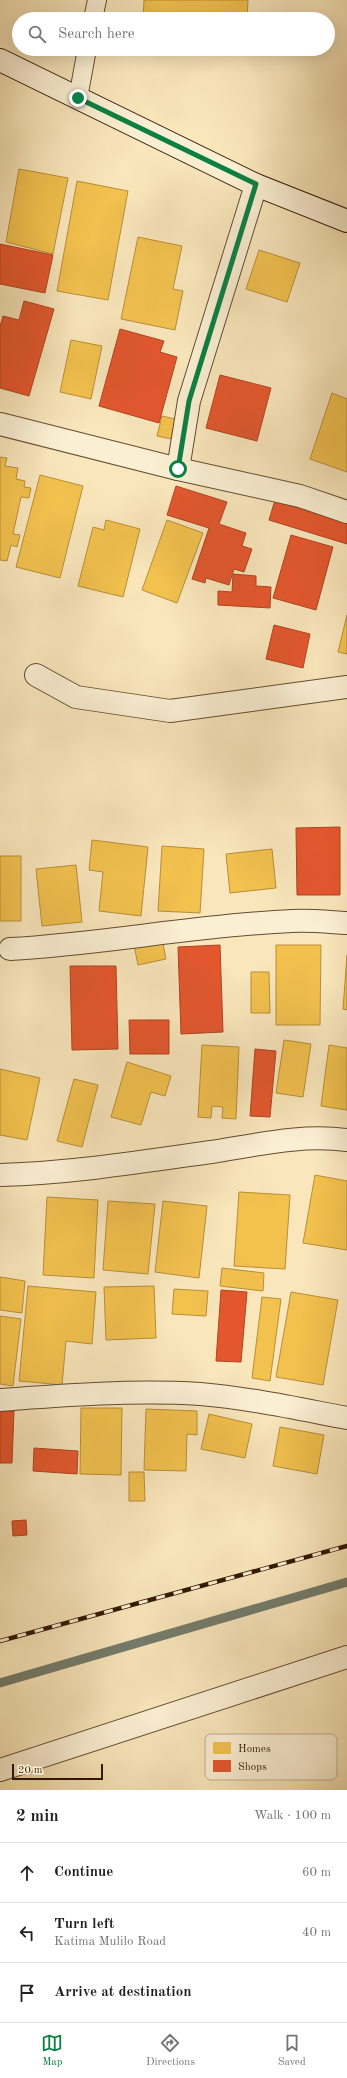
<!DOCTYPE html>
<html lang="en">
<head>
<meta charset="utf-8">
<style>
	:root { --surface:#fff; --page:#f6f6f6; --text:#222; --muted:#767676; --line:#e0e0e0; --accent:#0b8043 }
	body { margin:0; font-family:"Old Standard TT",serif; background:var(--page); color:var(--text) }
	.scale { position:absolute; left:12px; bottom:10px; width:91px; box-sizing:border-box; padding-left:4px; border:2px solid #331803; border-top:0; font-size:11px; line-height:14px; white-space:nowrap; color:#331803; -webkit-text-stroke:3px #fbefd3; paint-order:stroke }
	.stop { position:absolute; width:12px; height:12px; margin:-9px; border:3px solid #0b8043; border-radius:50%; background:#fff }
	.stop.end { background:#0b8043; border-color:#fff; box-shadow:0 1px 4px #0008 }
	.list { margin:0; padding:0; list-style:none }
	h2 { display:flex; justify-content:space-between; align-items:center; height:52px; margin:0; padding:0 16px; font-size:17px }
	h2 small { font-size:13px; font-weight:400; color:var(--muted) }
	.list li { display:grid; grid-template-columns:26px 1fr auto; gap:12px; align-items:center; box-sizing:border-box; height:60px; padding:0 16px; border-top:1px solid var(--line) }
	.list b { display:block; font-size:15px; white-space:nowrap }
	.list p { margin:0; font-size:13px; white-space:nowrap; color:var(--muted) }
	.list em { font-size:13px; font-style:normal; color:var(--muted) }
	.icon { flex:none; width:22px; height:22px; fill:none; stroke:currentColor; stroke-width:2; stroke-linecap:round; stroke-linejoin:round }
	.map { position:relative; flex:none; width:347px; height:1790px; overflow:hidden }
	.search { position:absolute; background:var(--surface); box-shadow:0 4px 16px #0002; left:12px; right:12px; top:12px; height:44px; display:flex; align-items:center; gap:10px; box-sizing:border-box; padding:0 14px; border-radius:22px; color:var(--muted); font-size:15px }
	.sheet { height:232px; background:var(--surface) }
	nav { display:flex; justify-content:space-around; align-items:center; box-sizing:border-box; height:56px; border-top:1px solid var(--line); background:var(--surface); font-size:11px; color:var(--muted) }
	nav a { display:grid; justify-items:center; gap:2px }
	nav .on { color:var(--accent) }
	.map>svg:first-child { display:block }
	.homes { fill:#f2c14e; stroke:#b98e38 }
	.shops { fill:#e4572e; stroke:#af4421 }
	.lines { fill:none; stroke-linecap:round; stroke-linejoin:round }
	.stream { stroke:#737c6c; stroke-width:9 }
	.service-casing { stroke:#644c31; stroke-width:20 }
	.minor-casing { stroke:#644c31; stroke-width:24 }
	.secondary-casing { stroke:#331803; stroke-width:24 }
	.service { stroke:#fbefd3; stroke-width:18 }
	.minor { stroke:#fbefd3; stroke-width:22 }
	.secondary { stroke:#fbefd3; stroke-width:22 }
	.rail-casing { stroke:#331803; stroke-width:4.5 }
	.rail { stroke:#fbefd3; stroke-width:3; stroke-dasharray:9; stroke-linecap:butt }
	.route { stroke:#0b8043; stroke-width:5 }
	.key { fill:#fbefd3; stroke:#bfae95; stroke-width:1 }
	.key-label { font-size:11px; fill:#331803 }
</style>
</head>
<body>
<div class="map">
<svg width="347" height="1790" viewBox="0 0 347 1790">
	<rect width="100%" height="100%" fill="#f9e6bb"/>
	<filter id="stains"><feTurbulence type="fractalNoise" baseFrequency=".005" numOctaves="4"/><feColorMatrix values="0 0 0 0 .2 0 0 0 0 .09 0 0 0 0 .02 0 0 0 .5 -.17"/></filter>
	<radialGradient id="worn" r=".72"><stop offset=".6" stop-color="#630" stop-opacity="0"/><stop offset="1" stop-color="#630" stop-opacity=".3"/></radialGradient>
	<g class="homes">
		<path d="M144,0H248L247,19H143Z"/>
		<path d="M19,169L68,178L53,254L6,242Z"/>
		<path d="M77,181L128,191L108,300L57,291Z"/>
		<path d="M138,237L182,246L173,289L183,291L175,330L121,319Z"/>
		<path d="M259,250L300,263L287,302L246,289Z"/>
		<path d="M71,340L102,346L91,399L60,392Z"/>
		<path d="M332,393L347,399V472L310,459Z"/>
		<path d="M162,416L175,419L171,439L157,436Z"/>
		<path d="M0,457L7,458L5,466L18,468L16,479L25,481L24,487L31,488L29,498L21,497L13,534L20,535L17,547L11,545L7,561L0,560Z"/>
		<path d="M40,475L83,486L60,578L16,567Z"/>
		<path d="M106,520L140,529L123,597L78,586L93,527L104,530Z"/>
		<path d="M167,520L203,533L177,603L142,590Z"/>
		<path d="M347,615V654L338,652Z"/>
		<path d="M92,840L148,847L141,916L99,911L103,872L89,870Z"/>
		<path d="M162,846L204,849L200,913L158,911Z"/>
		<path d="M272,849L276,888L230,893L226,854Z"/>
		<rect x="0" y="856" width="21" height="65"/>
		<path d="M76,865L82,922L42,926L36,869Z"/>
		<path d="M162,939L166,959L138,965L134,945Z"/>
		<path d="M276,945H321L320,1025H276Z"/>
		<path d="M347,955V1010L343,1009Z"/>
		<path d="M251,972H269L270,1013H251Z"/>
		<path d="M284,1040L311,1044L303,1097L276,1093Z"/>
		<path d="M202,1045L239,1047L236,1119L222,1118L223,1107L212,1106L211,1118L198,1117Z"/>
		<path d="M329,1045L347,1048V1110L321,1106Z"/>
		<path d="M127,1062L171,1076L165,1096L151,1092L141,1125L111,1117Z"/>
		<path d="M0,1069L40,1078L27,1140L0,1135Z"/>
		<path d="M74,1079L98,1085L82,1147L57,1141Z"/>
		<path d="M315,1175L347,1181V1250L303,1243Z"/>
		<path d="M239,1192L290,1195L285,1269L234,1266Z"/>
		<path d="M47,1197L98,1200L94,1278L43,1275Z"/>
		<path d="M108,1201L155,1204L148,1274L103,1270Z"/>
		<path d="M163,1201L207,1206L199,1278L155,1272Z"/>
		<path d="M222,1268L264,1273L263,1291L220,1286Z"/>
		<path d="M0,1277L25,1281L22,1313L0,1310Z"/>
		<path d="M28,1286L96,1292L92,1344L66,1341L62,1385L19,1381Z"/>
		<path d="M154,1286L156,1338L106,1340L104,1287Z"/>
		<path d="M174,1289L208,1291L206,1316L172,1314Z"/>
		<path d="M291,1292L338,1300L323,1385L276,1377Z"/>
		<path d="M262,1297L281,1299L270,1381L252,1378Z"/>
		<path d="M0,1316L21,1319L13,1386L0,1384Z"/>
		<path d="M81,1408H122L121,1475L80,1474Z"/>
		<path d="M146,1409L197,1411V1435L187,1434L186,1471L144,1470Z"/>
		<path d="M209,1414L252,1424L245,1458L201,1449Z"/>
		<path d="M280,1427L324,1435L317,1474L273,1466Z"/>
		<path d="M129,1472H144L145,1501H129Z"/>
	</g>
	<g class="shops">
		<path d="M0,244L53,255L45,293L0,284Z"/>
		<path d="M24,301L54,309L29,396L0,388V326L3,316L19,320Z"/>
		<path d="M120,329L164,341L160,352L177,357L159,423L99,406Z"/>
		<path d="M220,375L271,388L257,441L206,428Z"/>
		<path d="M176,486L227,502L219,524L246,533L242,546L252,549L244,572L234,569L229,585L206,578L205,583L192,579L209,528L167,515Z"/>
		<path d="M275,500L347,523V544L269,520Z"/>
		<path d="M291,535L333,547L316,610L273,598Z"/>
		<path d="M233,574L256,576V586L271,587L270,608L218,605V591L232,592Z"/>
		<path d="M274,625L310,634L303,668L266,659Z"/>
		<path d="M340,827V895H297L296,828Z"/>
		<path d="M220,945L223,1032L181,1034L178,947Z"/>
		<path d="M70,966H116L118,1049L72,1050Z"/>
		<path d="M129,1020H169V1054H130Z"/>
		<path d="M255,1049L276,1051L270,1117L250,1116Z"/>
		<path d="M221,1290L247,1292L241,1362L216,1361Z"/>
		<path d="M0,1411H14L12,1463H0Z"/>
		<path d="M34,1448L78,1451L77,1474L33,1471Z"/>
		<path d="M26,1520L27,1535L13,1536L12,1521Z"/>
	</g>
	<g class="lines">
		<path class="stream" d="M0,1683L347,1582"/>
		<defs>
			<g id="service">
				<path d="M93,19L97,0"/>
				<path d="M78,98L87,49"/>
			</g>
			<g id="minor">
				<path d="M0,424L178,469L300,496L347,512"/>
				<path d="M178,469L189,401L256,185"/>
				<path d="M36,675L76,697L170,711L347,687"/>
				<path d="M10,949C104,944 197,925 292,921C310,920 329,922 347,923"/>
				<path d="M0,1175C71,1173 141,1162 211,1152C256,1145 302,1134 347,1140"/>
				<path d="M0,1400C66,1395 134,1390 200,1394C249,1398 299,1409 347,1418"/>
				<path d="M0,1770L347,1657"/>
			</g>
			<path id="secondary" d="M0,60L256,185L347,221"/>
		</defs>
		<use href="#service" class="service-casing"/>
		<use href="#minor" class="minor-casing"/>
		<use href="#secondary" class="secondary-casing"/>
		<use href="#service" class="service"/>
		<use href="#minor" class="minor"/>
		<use href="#secondary" class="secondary"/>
		<defs>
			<path id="rail" d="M0,1641L347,1546"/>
		</defs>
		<use href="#rail" class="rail-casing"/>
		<use href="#rail" class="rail"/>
	</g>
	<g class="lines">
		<path class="route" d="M78,98L256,184L189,401L178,469"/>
	</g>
	<rect x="205" y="1734" width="132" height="46" rx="6" class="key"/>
	<rect x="213" y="1742" width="18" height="12" fill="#f2c14e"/>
	<rect x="213" y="1760" width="18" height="12" fill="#e4572e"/>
	<g class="key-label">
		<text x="238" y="1752">Homes</text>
		<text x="238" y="1770">Shops</text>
	</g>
	<rect width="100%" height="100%" filter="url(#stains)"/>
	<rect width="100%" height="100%" fill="url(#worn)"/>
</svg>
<div class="scale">20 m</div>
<div class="stop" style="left:178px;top:469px"></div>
<div class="stop end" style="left:78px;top:98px"></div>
<div class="search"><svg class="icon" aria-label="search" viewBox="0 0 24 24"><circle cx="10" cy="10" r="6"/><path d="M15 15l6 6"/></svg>Search here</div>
</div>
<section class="sheet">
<h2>2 min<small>Walk · 100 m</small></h2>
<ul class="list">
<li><svg class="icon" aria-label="ahead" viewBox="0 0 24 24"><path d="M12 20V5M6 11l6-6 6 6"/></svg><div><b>Continue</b></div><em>60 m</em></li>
<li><svg class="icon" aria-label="left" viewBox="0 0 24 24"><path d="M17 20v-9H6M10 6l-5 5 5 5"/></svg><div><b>Turn left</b><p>Katima Mulilo Road</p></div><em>40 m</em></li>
<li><svg class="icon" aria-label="arrive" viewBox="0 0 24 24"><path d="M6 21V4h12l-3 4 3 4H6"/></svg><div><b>Arrive at destination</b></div></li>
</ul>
</section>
<nav>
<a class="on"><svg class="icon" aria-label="map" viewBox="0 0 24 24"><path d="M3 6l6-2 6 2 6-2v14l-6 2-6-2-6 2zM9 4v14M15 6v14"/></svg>Map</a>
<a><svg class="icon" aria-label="directions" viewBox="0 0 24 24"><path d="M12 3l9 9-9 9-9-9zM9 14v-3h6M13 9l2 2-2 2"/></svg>Directions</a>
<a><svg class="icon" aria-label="saved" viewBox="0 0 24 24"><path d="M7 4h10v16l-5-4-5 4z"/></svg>Saved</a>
</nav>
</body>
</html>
